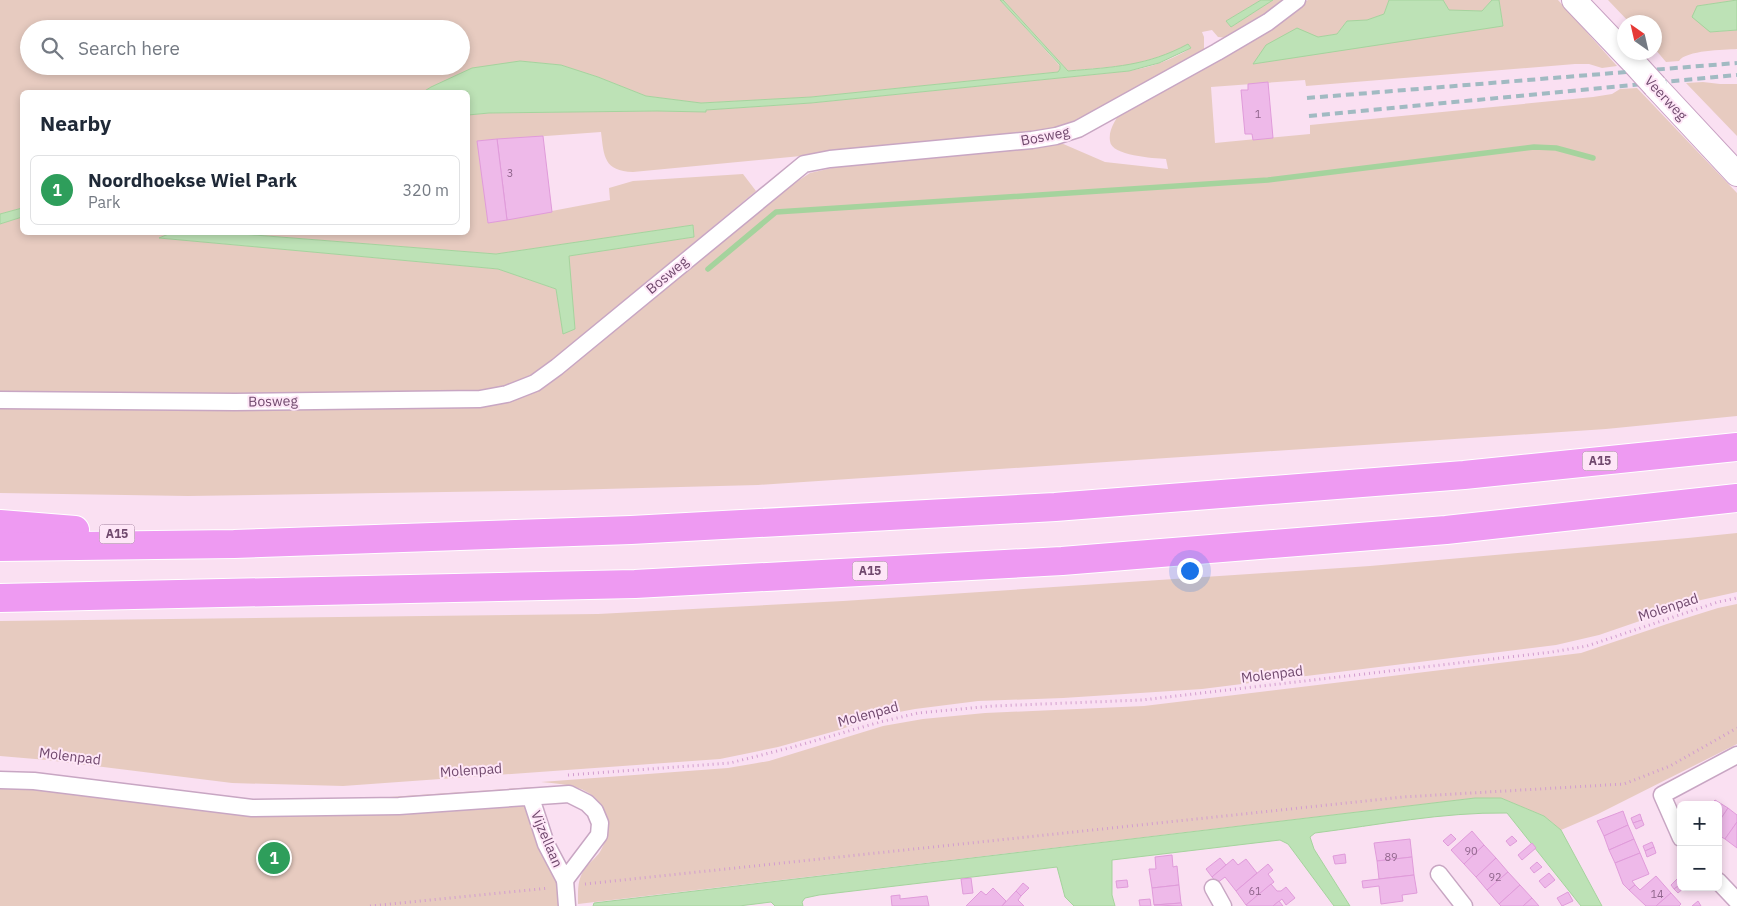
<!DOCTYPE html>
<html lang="en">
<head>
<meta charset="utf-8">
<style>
	:root { --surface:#fff; --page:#f2f2f3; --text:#1f2937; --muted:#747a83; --line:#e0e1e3; --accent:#111827 }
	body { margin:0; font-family:"IBM Plex Sans",sans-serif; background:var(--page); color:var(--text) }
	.controls { position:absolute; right:15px; bottom:15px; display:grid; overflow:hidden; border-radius:8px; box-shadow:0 2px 8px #0003 }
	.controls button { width:45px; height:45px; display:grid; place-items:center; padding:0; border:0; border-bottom:1px solid var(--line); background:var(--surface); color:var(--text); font:25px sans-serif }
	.compass { position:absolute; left:1617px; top:15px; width:45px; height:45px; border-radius:50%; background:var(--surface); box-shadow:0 2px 8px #0003; rotate:326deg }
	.you { position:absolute; left:1189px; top:570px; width:18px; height:18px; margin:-12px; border:4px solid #fff; border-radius:50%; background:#1a73e8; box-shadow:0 0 0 8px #1a73e833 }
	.badge { display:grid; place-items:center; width:32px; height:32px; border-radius:50%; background:var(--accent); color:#fff; font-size:16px; font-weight:700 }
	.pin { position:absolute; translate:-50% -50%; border:2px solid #fff; box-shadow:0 1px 5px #0006 }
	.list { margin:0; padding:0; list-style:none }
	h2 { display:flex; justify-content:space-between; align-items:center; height:65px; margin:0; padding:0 20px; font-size:21px }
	h2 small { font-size:16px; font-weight:400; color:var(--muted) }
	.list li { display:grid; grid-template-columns:32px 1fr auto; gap:15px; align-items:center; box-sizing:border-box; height:70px; margin:0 10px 10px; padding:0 10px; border:1px solid var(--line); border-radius:8px }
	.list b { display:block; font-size:19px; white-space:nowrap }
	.list p { margin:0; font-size:16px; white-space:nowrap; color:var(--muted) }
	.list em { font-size:16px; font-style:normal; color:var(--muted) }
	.icon { flex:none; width:28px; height:28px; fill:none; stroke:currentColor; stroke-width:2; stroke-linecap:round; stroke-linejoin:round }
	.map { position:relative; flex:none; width:1737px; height:906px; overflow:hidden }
	.search { position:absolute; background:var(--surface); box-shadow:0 2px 8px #0003; left:20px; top:20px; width:450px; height:55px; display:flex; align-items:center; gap:12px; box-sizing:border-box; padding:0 18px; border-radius:28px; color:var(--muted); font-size:19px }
	.panel { position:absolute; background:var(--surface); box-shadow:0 2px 8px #0003; left:20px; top:90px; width:450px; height:145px; border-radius:8px }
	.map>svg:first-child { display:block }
	.green { fill:#e7cbc0; fill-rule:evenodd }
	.water { fill:#bde2b6; stroke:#a5d39d }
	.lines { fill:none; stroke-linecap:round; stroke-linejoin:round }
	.stream { stroke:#a5d39d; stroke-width:5.5 }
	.building { fill:#eeb9e9; stroke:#e09bda }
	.street-casing { stroke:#c8a6c3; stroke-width:19 }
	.secondary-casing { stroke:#c8a1c3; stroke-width:26 }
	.highway-casing { stroke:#fff; stroke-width:30 }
	.path { stroke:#d29dce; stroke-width:3; stroke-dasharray:1 4; stroke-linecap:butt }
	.street { stroke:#fff; stroke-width:16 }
	.secondary { stroke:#fff; stroke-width:24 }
	.highway { stroke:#ee9af2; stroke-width:28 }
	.rail { stroke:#a1bac2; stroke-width:4; stroke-dasharray:8 5; stroke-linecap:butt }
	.secondary-bridge-casing { stroke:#c8a1c3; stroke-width:26; stroke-linecap:butt }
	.secondary-bridge { stroke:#fff; stroke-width:24 }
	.labels { text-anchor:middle; stroke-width:4; stroke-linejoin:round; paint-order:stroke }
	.number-label { font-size:11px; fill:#90658c }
	.shield { fill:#fee6f7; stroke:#9b7896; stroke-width:1 }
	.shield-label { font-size:12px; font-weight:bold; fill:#70496d }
	.street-label { font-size:14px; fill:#70496d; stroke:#fee6f7 }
</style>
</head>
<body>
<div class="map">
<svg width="1737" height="906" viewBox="0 0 1737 906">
	<rect width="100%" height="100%" fill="#fae0f2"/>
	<g class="green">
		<path d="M0,0H1000L1060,66V69L1058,72L811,97L701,103L646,96L598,77L561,65L520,61L431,87L423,92H22V208L0,214ZM29,29H461V66H29Z"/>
		<path d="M1003,0H1261L1226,21L1231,27L1273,0H1288L1228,38L1218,37L1212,30L1202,32L1204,37V51L1070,125L1057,129L977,139L633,172C604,171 604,157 601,132L478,141L488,223L610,200L609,188L633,181L743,174L756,191L537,373L503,389L448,396L0,393V224L22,217V232L171,233L160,238L498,269L556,289L563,333L575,329L568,256L694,237L693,225L496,254L229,233L468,232V115L489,113L657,111L706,112V110L811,103L1129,71C1151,67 1172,60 1191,48L1130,65L1068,71Z"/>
		<path d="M1308,0H1389L1384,14L1367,20L1347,21L1337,34L1266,45L1503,26L1499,0H1558L1617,66L1602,68L1589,64H1575L1306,86L1305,80L1211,87L1215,143L1310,134V125L1593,97L1612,94L1620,89L1637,88L1737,193V416L1606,429L758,485L565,490L188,496L0,493V403H494L540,386L749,213L810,173L863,161L1061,143L1105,162L1168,169L1166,159C1154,158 1111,156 1110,141C1108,129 1117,118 1123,108Z"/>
		<path d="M1443,0H1492L1482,11L1449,10Z"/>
		<path d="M1608,0H1737L1698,6L1710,32L1737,30V49C1724,50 1686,50 1679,61L1666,62L1655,49L1654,22H1629Z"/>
		<path d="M1703,82L1720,84H1737V136L1686,83Z"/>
		<path d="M1737,533V592L1701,600L1599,635L1556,645L1202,689L1063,698L978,701L915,709L878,716L839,730L778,747L720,759L343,786L232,783L47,760L0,756V621L598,614L843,601L1370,566L1688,538Z"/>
		<path d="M1737,604V744L1598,814L1561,830L1544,816L1501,798H1475L578,904C578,888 577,877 588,865C592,860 598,856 601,850C616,824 604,795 575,787C564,784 552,783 541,782L728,768L769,761L883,726L923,719L985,713L1144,706L1581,653L1667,624L1718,608Z"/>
		<path d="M0,781L215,809L534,787L551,870L557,875L558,906H0Z"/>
	</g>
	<g class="water">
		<path d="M1000,0H1003L1068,71C1114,67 1147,66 1188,44L1191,48L1159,63L1129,71L811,103L706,110V112L657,111L489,113L468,115V92H423L431,87L472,68L520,61L561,65L598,77L646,96L701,103L811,97L1058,72L1060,69V65Z"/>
		<path d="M1261,0H1273L1231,27L1226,21Z"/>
		<path d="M1389,0H1443L1449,10L1482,11L1492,0H1499L1503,26L1253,64L1266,45L1297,28L1318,37L1337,34L1347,21L1367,20L1384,14Z"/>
		<path d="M1737,0V30L1710,32L1692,17L1697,6Z"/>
		<path d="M22,208V217L0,224V214Z"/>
		<path d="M693,225L694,237L569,256L575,329L563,334L556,289L498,269L159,238L171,233H229L496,254Z"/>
		<path d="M1475,798H1501L1544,816L1561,830L1602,906H1581L1507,813C1443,812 1378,825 1315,833L1310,837L1314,849L1350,906H1334L1288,844L1280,840L1112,860V895L1115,906H1074L1065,897L1057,867L819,895L805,898L802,902L803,906H775L771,902L739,906H593L594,903Z"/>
	</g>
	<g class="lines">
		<path class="stream" d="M708,269L776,212L1268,180L1534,147L1556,148L1593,158"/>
	</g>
	<g class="building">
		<path d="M1268,82L1273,138L1253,140L1252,134H1245L1241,90H1248V84Z"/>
		<path d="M543,136L552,212L507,220L497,139Z"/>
		<path d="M497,139L507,220L488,223L477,141Z"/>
		<path d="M1715,800L1728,808L1718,823V805H1711Z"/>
		<path d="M1728,808L1737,815V822L1725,839L1718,835V823Z"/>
		<path d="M1623,811L1628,825L1604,836L1597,821Z"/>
		<path d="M1640,814L1642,820L1633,823L1631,818Z"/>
		<path d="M1642,820L1644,825L1636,829L1633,823Z"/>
		<path d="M1737,822V848L1725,839Z"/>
		<path d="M1628,825L1634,839L1609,850L1604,836Z"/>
		<path d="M1472,831L1484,845L1464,864L1451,850Z"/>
		<path d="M1451,834L1456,839L1448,846L1443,841Z"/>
		<path d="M1512,836L1517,841L1510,846L1506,841Z"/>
		<path d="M1410,839L1412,857L1377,861L1374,843Z"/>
		<path d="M1634,839L1640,853L1615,863L1609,850Z"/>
		<path d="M1652,842L1654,847L1645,851L1643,846Z"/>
		<path d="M1532,843L1536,848L1522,860L1518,855Z"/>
		<path d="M1484,845L1496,858L1476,877L1464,864Z"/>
		<path d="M1654,847L1656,853L1647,857L1645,851Z"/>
		<path d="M1640,853L1649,874L1632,881L1635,885L1629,890L1623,884L1615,863Z"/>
		<path d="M1345,854L1346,863L1335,864L1333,856Z"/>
		<path d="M1172,855L1173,867L1177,866L1179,885L1152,888L1149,869H1156L1155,857Z"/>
		<path d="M1412,857L1414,875L1379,879L1377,861Z"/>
		<path d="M1220,858L1226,865L1212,877L1206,869Z"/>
		<path d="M1496,858L1508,872L1487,890L1476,877Z"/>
		<path d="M1233,859L1238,865L1246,859L1257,873L1236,891L1225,877L1217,883L1212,877Z"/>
		<path d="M1537,862L1542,867L1534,873L1530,868Z"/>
		<path d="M1268,864L1273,870L1268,874L1274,882L1246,905L1236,891Z"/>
		<path d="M1508,872L1520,885L1499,904L1487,890Z"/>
		<path d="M1549,873L1555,880L1545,888L1539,881Z"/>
		<path d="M1414,875L1417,893L1402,895L1403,901L1381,904L1379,886L1363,888L1362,881Z"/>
		<path d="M1656,876L1671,893L1656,906H1646L1629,890L1635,885L1640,890Z"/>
		<path d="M971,878L973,893L963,894L961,879Z"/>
		<path d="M1678,878L1681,884L1674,889L1671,885Z"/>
		<path d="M1127,880L1128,887L1117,888L1116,881Z"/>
		<path d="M1023,883L1029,888L1021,896L1016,891Z"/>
		<path d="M1271,884L1277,891H1281L1286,887L1295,898L1286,905L1282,899L1273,906H1248L1246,905Z"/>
		<path d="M1681,884V887H1685L1678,893L1674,889Z"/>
		<path d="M1179,885L1181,903L1154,905L1152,888Z"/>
		<path d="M1520,885L1532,898L1523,906H1501L1499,904Z"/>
		<path d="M993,888L1006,901L1002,906H966L981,891L986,895Z"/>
		<path d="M1016,891L1021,896L1018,900L1024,906H1002Z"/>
		<path d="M1568,892L1573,901L1562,906L1557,898Z"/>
		<path d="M1671,893L1681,904L1679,906H1656Z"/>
		<path d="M900,895V899L927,896L929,906H892L891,896Z"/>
		<path d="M1532,898L1539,906H1523Z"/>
		<path d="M1150,899L1151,906H1140L1139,900Z"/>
		<path d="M1279,901L1283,906H1273Z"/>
		<path d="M1698,901L1701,906H1692Z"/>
		<path d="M1181,903L1182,906L1154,905Z"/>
	</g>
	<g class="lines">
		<defs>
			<g id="street">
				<path d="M0,400L235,402L480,399L507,394L535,383L557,367L804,164L830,159L1032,140L1056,136L1078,129L1217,52L1268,22L1297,0"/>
				<path d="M0,780L34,781L252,808L399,806L569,794L587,803L595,811L600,823L599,835L565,880L546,844L531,798"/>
				<path d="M1681,838L1662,795L1737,755"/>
				<path d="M1439,874L1464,906"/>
				<path d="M565,880L567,906"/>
				<path d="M1718,881L1737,901"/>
				<path d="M1213,888L1223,906"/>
			</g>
			<g id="secondary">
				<path d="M1574,0L1635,64"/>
				<path d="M1655,86L1737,174"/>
			</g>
			<g id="highway">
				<path d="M0,524L75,530"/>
				<path d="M0,547L234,544L631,530L1055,507L1464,475L1737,447"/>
				<path d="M0,598L635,584L1062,561L1446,530L1737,498"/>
			</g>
		</defs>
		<use href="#street" class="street-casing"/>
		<use href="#secondary" class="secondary-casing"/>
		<use href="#highway" class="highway-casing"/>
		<g class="path">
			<path d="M568,775L730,763L793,747L880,722L918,713L993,706L1142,700L1552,652L1587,646L1718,602L1737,598"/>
			<path d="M585,884L1403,797L1624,784L1670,766L1737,728"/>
			<path d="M370,906L549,888"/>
		</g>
		<use href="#street" class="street"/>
		<use href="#secondary" class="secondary"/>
		<use href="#highway" class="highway"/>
		<g class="rail">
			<path d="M1307,98L1737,63"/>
			<path d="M1309,116L1737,75"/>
		</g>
		<defs>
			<path id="secondary-bridge" d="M1635,64L1655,86"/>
		</defs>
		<use href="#secondary-bridge" class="secondary-bridge-casing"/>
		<use href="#secondary-bridge" class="secondary-bridge"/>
	</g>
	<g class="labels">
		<g class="number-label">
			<text x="1258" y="118">1</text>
			<text x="510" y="177">3</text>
			<text x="1471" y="855">90</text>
			<text x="1391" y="861">89</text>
			<text x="1495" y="881">92</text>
			<text x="1255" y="895">61</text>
			<text x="1657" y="898">14</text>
		</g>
		<g class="shield">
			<rect x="1582.5" y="451.5" width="35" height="19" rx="4"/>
			<rect x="99.5" y="524.5" width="35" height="19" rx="4"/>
			<rect x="852.5" y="561.5" width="35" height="19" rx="4"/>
		</g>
		<g class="shield-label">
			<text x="1600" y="465">A15</text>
			<text x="117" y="538">A15</text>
			<text x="870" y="575">A15</text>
		</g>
		<g class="street-label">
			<text transform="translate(1666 98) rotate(47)" y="5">Veerweg</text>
			<text transform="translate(1045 136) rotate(-11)" y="5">Bosweg</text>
			<text transform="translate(667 275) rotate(-40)" y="5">Bosweg</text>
			<text transform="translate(273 401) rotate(-1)" y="5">Bosweg</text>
			<text transform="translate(1668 607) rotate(-18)" y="5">Molenpad</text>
			<text transform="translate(1272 674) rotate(-7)" y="5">Molenpad</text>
			<text transform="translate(868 714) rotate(-15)" y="5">Molenpad</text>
			<text transform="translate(70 756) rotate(7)" y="5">Molenpad</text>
			<text transform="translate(471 770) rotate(-4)" y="5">Molenpad</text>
			<text transform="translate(547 839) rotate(67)" y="5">Vijzellaan</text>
		</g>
	</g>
</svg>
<div class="controls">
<button>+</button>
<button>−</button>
</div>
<svg class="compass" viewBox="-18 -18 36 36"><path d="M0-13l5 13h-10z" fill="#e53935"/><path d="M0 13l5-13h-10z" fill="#747a83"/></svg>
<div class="you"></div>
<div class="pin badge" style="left:274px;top:858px;background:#2e9e5b">1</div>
<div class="search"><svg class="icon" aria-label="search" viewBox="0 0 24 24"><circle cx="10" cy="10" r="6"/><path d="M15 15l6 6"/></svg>Search here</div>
<section class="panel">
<h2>Nearby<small></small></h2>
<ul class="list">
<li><span class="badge" style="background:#2e9e5b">1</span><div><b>Noordhoekse Wiel Park</b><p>Park</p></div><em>320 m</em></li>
</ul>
</section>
</div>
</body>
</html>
